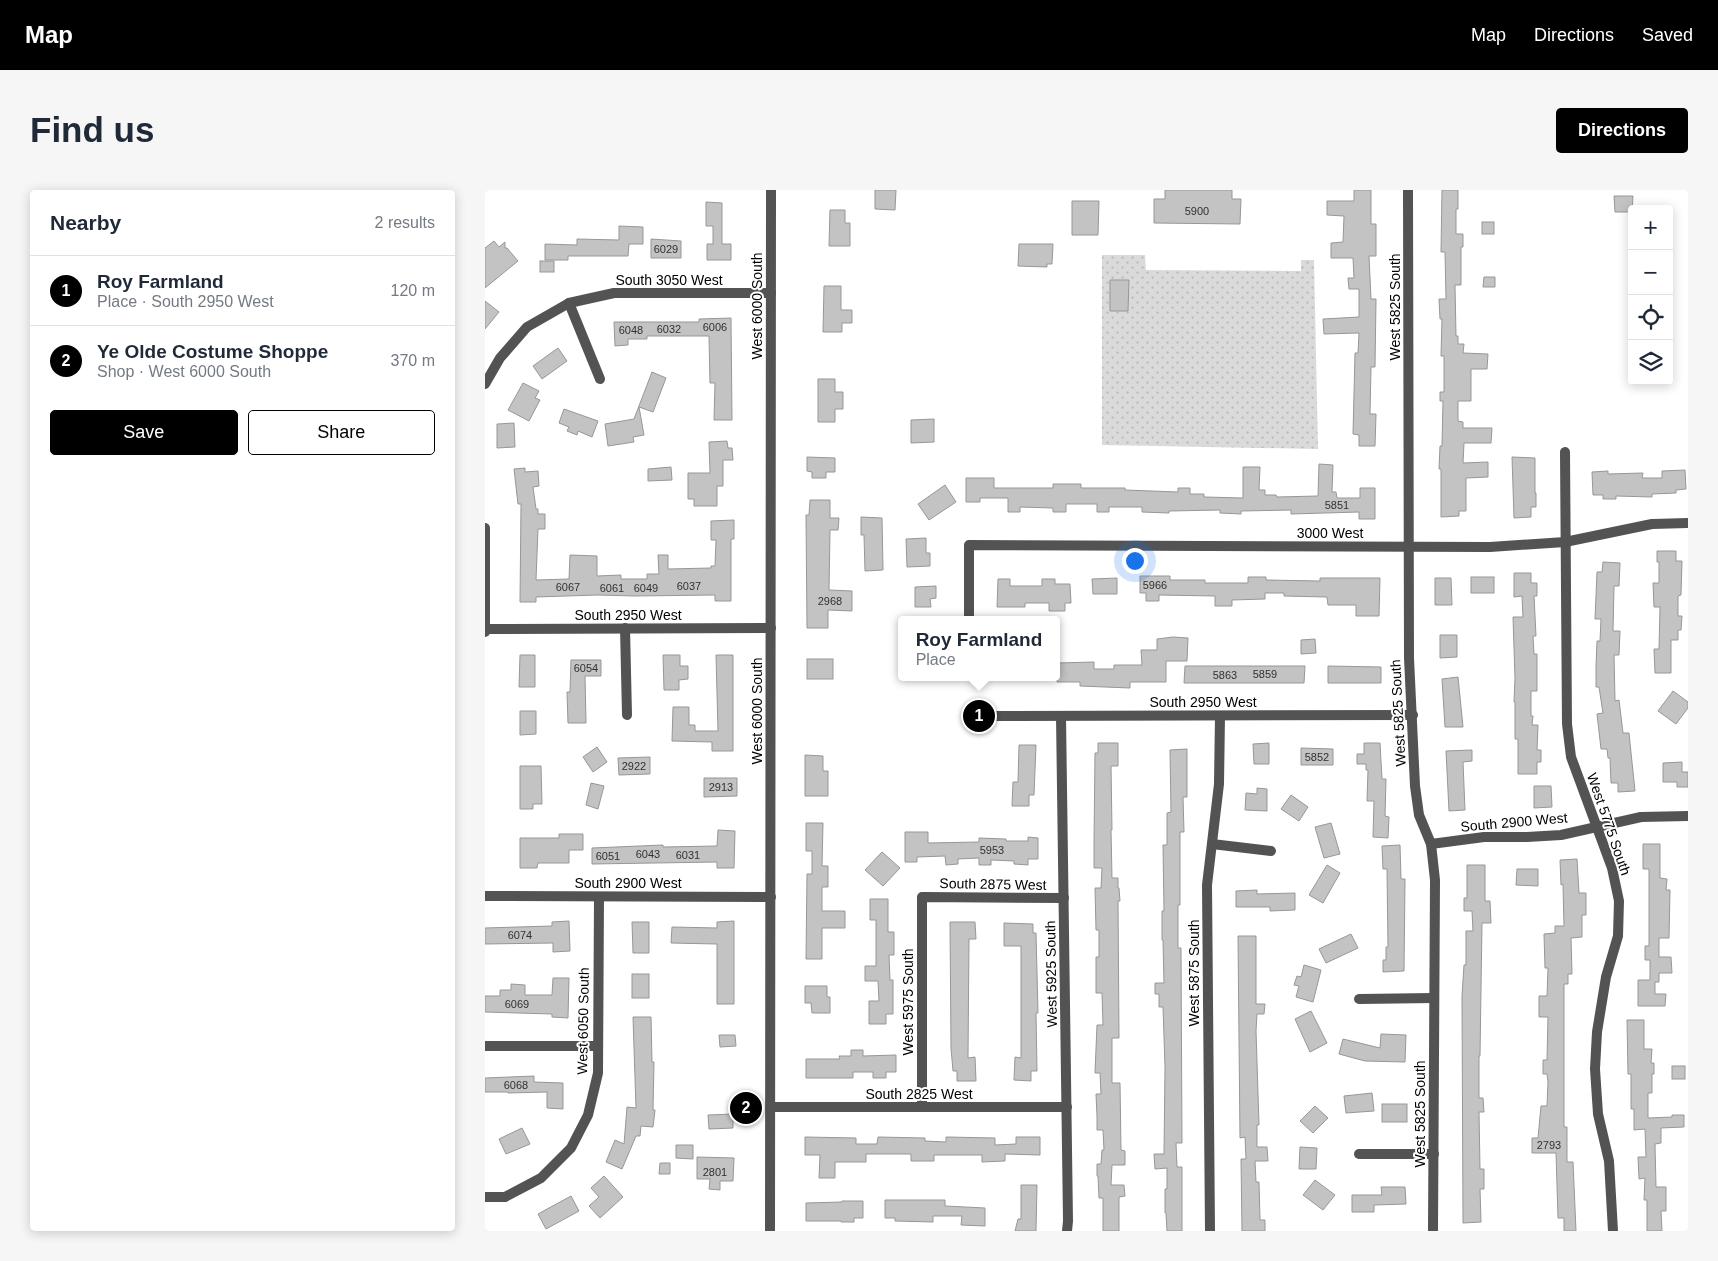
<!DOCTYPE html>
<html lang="en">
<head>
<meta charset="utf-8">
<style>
	:root { --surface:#fff; --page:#f6f6f7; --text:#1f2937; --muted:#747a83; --line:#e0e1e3; --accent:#000 }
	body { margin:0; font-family:Arial,sans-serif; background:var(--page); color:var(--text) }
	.controls { position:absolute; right:15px; top:15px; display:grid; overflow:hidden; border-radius:5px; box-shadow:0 2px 12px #0003 }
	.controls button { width:45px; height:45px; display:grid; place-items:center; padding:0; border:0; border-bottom:1px solid var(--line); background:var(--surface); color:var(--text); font:25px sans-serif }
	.you { position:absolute; left:649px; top:370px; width:18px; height:18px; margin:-12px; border:4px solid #fff; border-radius:50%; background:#1a73e8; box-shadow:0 0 0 8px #1a73e833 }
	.badge { display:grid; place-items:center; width:32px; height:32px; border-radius:50%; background:var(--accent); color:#fff; font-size:16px; font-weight:700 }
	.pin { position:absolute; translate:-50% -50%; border:2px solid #fff; box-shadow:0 1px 5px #0006 }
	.popup { position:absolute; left:413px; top:426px; width:162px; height:65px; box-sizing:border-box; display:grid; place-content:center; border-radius:5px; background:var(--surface); filter:drop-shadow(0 1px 4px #0005); font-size:16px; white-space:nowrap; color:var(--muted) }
	.popup b { font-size:19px; color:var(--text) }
	.popup::after { content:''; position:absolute; left:50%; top:100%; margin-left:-10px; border:10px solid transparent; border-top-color:var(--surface) }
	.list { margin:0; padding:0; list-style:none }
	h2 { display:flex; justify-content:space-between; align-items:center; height:65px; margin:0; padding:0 20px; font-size:21px }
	h2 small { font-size:16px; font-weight:400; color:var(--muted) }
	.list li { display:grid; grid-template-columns:32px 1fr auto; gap:15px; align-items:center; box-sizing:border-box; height:70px; padding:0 20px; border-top:1px solid var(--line) }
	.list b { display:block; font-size:19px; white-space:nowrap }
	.list p { margin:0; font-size:16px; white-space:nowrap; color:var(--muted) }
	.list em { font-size:16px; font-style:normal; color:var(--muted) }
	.actions { display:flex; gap:10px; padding:15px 20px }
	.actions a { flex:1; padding:11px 0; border:1px solid var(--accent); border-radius:5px; text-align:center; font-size:18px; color:var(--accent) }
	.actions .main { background:var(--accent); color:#fff }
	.icon { flex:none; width:28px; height:28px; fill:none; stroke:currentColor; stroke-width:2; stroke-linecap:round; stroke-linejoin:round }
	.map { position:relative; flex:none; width:1203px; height:1041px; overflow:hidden; border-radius:5px }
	header { display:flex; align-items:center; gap:30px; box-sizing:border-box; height:70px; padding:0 25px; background:var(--accent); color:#fff }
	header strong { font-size:24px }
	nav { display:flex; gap:28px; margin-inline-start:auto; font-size:18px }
	.intro { display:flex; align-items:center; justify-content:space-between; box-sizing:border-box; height:120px; padding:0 30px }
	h1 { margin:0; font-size:35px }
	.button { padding:12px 22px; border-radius:5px; background:var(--accent); color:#fff; font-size:18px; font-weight:700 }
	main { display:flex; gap:30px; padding:0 30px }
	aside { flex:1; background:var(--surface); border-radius:5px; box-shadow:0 2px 12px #0003 }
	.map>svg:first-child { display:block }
	.park { fill:url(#park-dots) }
	.building { fill:#c3c3c3; stroke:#979797 }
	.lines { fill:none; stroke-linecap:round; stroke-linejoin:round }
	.minor { stroke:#535353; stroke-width:10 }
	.tertiary { stroke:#535353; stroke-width:10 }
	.labels { text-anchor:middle; stroke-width:4; stroke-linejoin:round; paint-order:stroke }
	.number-label { font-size:11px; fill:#313131 }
	.street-label { font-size:14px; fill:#000; stroke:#fff }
</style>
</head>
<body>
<header>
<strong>Map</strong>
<nav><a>Map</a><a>Directions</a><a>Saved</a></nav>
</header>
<div class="intro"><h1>Find us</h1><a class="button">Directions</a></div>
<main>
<aside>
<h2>Nearby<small>2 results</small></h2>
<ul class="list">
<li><span class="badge">1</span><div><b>Roy Farmland</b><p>Place · South 2950 West</p></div><em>120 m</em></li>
<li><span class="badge">2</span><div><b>Ye Olde Costume Shoppe</b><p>Shop · West 6000 South</p></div><em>370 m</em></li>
</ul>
<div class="actions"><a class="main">Save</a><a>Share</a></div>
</aside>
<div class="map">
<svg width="1203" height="1041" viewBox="0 0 1203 1041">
	<defs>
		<pattern id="park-dots" width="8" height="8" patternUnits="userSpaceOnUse" patternTransform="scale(1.25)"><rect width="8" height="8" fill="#dadada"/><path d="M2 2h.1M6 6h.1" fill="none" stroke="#b9b9b9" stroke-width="1.8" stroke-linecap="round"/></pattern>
	</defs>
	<rect width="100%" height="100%" fill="#fff"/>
	<path class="park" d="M617,65H660L661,80L816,81V70H829L833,259L617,255Z"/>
	<g class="building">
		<path d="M390,0H411L410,20L390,19Z"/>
		<path d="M680,0H747V9H756L755,34L669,33V9H680Z"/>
		<path d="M869,0H886V34H891V66H884L886,109H891L890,177H886L885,224H891L890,256H874V245L868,244L870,163H873L874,143L839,144L838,129L874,127V99H864L863,88H869L868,68H846V53L858,52L859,26L842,25V11H869Z"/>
		<path d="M957,0H973V19H971V44H978V57H976V95H970L971,146H973V154H979L978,163L1003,164L1002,179H986V211H973V231L978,232V238H1007L1006,253H979L978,273L1003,272V287L981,288V321H974V326L956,327V279H954L955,256H957L958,211H955V202H959V166H956L957,129H955L954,109H961L960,62H956Z"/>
		<path d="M1129,6H1148L1147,22H1130Z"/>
		<path d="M587,11H614L613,45H587Z"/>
		<path d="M221,12L237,13V54H246V70H222V54H228V36H221Z"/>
		<path d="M345,20H360V33H365V56H344Z"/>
		<rect x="997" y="32" width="12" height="12"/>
		<path d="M134,36L158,37V54H144L143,66H83V70H60V54L92,55V49L134,50Z"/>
		<path d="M166,49L196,51V68H166Z"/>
		<path d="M9,51L14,57L20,52V58H22L33,71L0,98V58Z"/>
		<path d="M534,54H568L567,74H562V77L533,76Z"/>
		<rect x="55" y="71" width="14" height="11"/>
		<path d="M999,87H1010V97H998Z"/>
		<path d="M625,90H644L643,121H625Z"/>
		<path d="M339,96H356V120H367V133H357V142H338Z"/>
		<path d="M0,111L14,122L0,139Z"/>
		<path d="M246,128L247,230H229L230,193H225L224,146H162V149H143V155L130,156L129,132H214V129Z"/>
		<path d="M73,158L82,171L57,189L48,176Z"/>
		<path d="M167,182L181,188L168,222L154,217L159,245L148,247L149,252L123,256L120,234L149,229Z"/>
		<path d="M333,189H350V202H358V219H350V232H333Z"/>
		<path d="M38,193L54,201L50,208L55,210L44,231L23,220Z"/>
		<path d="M79,219L113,231L107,247L93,241L92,245L82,241L84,237L74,233Z"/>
		<path d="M449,229V252L426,253V230Z"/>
		<path d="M29,233L30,257L12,258V234Z"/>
		<path d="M242,251L243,258H247L248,270H238V296H232V316H209V309H203V283H225L224,252Z"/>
		<path d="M322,267L350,268V282H341V288H327V282L322,281Z"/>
		<path d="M1027,267L1050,268V303H1051V317H1046V327L1029,328Z"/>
		<path d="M834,274L848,275L847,302H851L852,308H875V298H890V329H874V322L806,324V320L756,321V324L735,323V320L684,321V323L657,322V317H624V322H612V314H581V322H568V318L535,317V322H523V308H495V312H481V288H509V298H568V294H596V298H640V300L693,302V298H705V304H719V307L758,308V277H775L774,300H780V305H791L792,307L833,306Z"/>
		<path d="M186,277L187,290L163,291V279Z"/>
		<path d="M40,278V282L53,281L54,296L48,297L51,319H53V324H60V339H53L51,390L84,389L85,365L112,366V386L136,385V389H162V384H174L173,365H183V379L226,378V376H230L231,350H226V331L249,330V349H246V411H230V405L150,406L112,405L51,407V412H35L36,314H33L29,279Z"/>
		<path d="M1200,280L1201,299L1191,300V303L1167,304V307L1131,306V309H1118V305H1108L1107,282L1123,281V284L1158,283L1157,288H1177V281Z"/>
		<path d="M460,295L471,312L444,330L433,314Z"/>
		<path d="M325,310H345V328H354L353,340H345L344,400L367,401V421L343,420V438H322L321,325H324Z"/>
		<path d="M376,327L397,328L398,380L380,381L379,345H376Z"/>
		<path d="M441,348V363H445V376L422,377L421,349Z"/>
		<path d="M1172,361H1191V371H1197L1196,405L1193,406V426H1197L1196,440H1193V450H1186V483H1170L1169,459H1174L1175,417H1169L1168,393H1174V372H1172Z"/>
		<path d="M1118,372L1135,373L1134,396H1129L1128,441H1135L1134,465H1129L1130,511L1134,510L1138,543H1144L1150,601L1133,602V593H1126L1125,568H1123L1122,559H1116L1112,524L1118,523L1114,497H1111V476L1112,451H1115L1116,429H1110L1112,382H1117Z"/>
		<path d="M1029,383H1046V393H1052V406H1049L1051,446H1048L1049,464H1052V501H1046V526H1048L1047,535H1053L1052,560H1056V572H1052V584H1033V549H1030V512H1029L1030,488L1028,427H1038L1037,406L1029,407Z"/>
		<path d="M655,386H685V390H720V393H763V387H781V390L835,391V388H895L894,426H871V415H843L842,407L799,406V403H780V409L747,410V416H730V406L674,405V411H661V403H655Z"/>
		<rect x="986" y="387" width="23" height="16"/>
		<path d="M632,388V404H608L607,389Z"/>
		<path d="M950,388H966L967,415H950Z"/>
		<path d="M513,389H525V396H557V389H570V394H585L586,413H580V421H564V413H540V417H512Z"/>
		<path d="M451,396V408L445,409L446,417H430V397Z"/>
		<path d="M955,445H972V467L955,468Z"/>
		<path d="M688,447L703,448L702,471H681V492H645V498L595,496V492H572V473L609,472V479H629V475H657L656,460H672V449Z"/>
		<path d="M830,449L831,463L816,464V450Z"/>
		<path d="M35,465H50V497H34Z"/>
		<path d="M178,465H195V476H203V489L194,490V500H179Z"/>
		<path d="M231,465H248V561H227V552L187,551L188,517H204V535H210V541H233Z"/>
		<rect x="322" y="469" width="26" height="20"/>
		<path d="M86,470H116V486H100L101,533H83L82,502H85Z"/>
		<path d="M700,476H820L819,493H699Z"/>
		<path d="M843,476L896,477V493H843Z"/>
		<path d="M973,487L978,537H960L957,489Z"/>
		<path d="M1188,501L1203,512V518L1191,534L1173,521Z"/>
		<path d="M35,521H51V544L35,545Z"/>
		<path d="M613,553H633V576H626L627,640H626L627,688H633V698H634L635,711H633L634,848H627V893H635L636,960L640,961V975H627L626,995H639L640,1006L634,1007V1041H618V1008H614L613,986H612V974H616L617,960H619L618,940H612V926L611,904H616L615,883H610L612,835H618L617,803H611V767H614V740H611L610,698H616L617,678H609V654L610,563H613Z"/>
		<path d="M784,553V574H769L768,554Z"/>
		<path d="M879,553H895L897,589H901L900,626L904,627L903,648L888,647L889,611H882L883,580H881V574H872V564H879Z"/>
		<path d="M534,555H551L549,605H544V616H527L528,592H533Z"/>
		<path d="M112,557L122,572L108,582L98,567Z"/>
		<path d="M816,558L848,559V575H816Z"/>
		<path d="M702,559V607H698L699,642H695V715H693V758H696L697,953H691L692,977H697V1041H682L681,1023H680V999H682V978L670,979L669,964H679L680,877L678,817H674V804H670V793H679L678,750H677V721H679L678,655H682V623L686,622L685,560Z"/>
		<path d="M987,560V571L978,572L980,620L964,621L961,561Z"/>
		<path d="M320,565L338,566V581H343V606H320Z"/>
		<path d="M165,567V584L134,585L133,568Z"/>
		<path d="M1197,572V582H1203V597H1192V592H1178V573Z"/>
		<path d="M35,576H56L57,614H48V619H35Z"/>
		<path d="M219,588H252V606L219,607Z"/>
		<path d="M106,593L119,596L113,619L101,615Z"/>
		<path d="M1049,596H1066L1067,617L1049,618Z"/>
		<path d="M772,598L782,599V621L760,620L761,603L772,604Z"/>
		<path d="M806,605L823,617L814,631L796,619Z"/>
		<path d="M321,633H338L337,676H343V697H337V721H360V738H337V769H321L322,684H327V661H321Z"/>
		<path d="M846,633L855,664L839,668L830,637Z"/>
		<path d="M233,640L250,641L249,678H232V672L107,674V658L178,655V657L232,656Z"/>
		<path d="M420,642H443V653L494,652V648L521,649V651H543V647L553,648V669H543V675L529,674V671L506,670V675H494V668L473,669V674L461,675L460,666L432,667V672H420Z"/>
		<path d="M74,644H98V660H84V673H53L52,678H35V648H74Z"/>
		<path d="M1158,654H1175V688L1182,689L1181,700H1185L1184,748H1174V767H1186L1187,783H1174V792H1170V804H1181L1180,816H1153V790H1165V770H1160V756H1164V679H1158Z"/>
		<path d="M915,655L916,689H920L919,781L898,782V770H901V757H903L902,679H898L897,656Z"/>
		<path d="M397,662L415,678L398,696L380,680Z"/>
		<path d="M1092,669L1094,703H1101V725H1097V747L1086,748L1087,784H1083V794H1079V937H1082V972H1088L1091,1041H1079V1028H1073L1071,963H1047V948H1053L1056,916H1062L1063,892L1062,884H1058V870H1062L1063,827H1054V806H1062L1063,778H1060L1059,744L1070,743V736H1079L1078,694L1076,695L1075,670Z"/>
		<path d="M842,675L855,683L838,713L824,705Z"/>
		<path d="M982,675H1000V711H1005L1006,733H997L995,866H994V908H998L999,922H994L995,979H999V999H995L996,1032L978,1033L977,806L979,775H981V741H988L987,721H979V708H982Z"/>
		<path d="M1032,679H1053V696L1031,695Z"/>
		<path d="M772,700V704L810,703V720L785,721V717H751V701Z"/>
		<path d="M385,709H403V742H409V765H404L405,790H408V824H401V834H384V811H394L393,791H380V776H391V730H385Z"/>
		<path d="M84,731L85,761L68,762V753L0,754V738L67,736V732Z"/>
		<path d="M249,731V814H232V754L186,753L187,737L232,738V732Z"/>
		<path d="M147,732H164V763H148Z"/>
		<path d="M465,732H490L491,749H484L483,868L490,867L491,891H472V881H468L466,858Z"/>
		<path d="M519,733L548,734V743H551L553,823H551L552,881H546V891L529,890L530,867L536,868V756H519Z"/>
		<path d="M866,744L873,758L841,773L834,759Z"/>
		<path d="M753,746H771V814H780L779,824H772L771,841L774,935H772V957H782L783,971H770L771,992H774L775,1030H780V1041H757L756,969H761L760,947L755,948Z"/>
		<path d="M819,775L836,780L828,812L811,807L814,796L809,795L812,786L816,787Z"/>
		<rect x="147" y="784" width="17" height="24"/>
		<path d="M68,788H84L83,828L67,827V824L0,822V806H15V800H26V794L40,795V805H67Z"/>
		<path d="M320,796H342V807H345V823H327L326,813H320Z"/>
		<path d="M826,821L842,853L825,862L810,829Z"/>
		<path d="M148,827H166L167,872H169L168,920H170L168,937L156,936L155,946H151L137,979L121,972L130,950L139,954L142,917L151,918Z"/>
		<path d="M1142,830H1159V859H1167L1166,873H1169V884H1167V903H1163V928L1187,927V925H1199V937L1176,938V953L1170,954L1171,997H1181V1021H1176L1177,1041H1162V1010H1159L1160,988L1154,989L1153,967H1161L1160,939L1149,940V919H1146V884H1143Z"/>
		<path d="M896,844L921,845L920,872L880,871L854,864L858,849L895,858Z"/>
		<path d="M234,845H250L251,856L235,857Z"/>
		<path d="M366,860H378V866L411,865V882H401V888H388V882H368V888H321V869H355L354,866H366Z"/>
		<rect x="1187" y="876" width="13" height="13"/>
		<path d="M49,886V892L78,893V919L62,918V902L23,903V902H0V888Z"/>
		<path d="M887,903L889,921L861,923L859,906Z"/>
		<rect x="897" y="914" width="25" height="18"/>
		<path d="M830,916L843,928L828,943L815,931Z"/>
		<path d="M248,924V938L224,939L223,925Z"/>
		<path d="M37,938L45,954L21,964L14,949Z"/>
		<path d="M320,947L371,948V954H392L393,947L440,948V951L461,952V947L510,948V955L531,954V947H555V965L520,964V971L497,972V965H449V971H426V964H381V972H350V988H334L335,965H320Z"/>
		<path d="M191,955H208V969L191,968Z"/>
		<path d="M815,957L832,958L831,979H814Z"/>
		<path d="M212,967L249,968L248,991H235V1000L224,999L225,989H212Z"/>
		<path d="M175,973H185V984H174Z"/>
		<path d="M119,986L138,1007L115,1028L104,1016L114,1007L106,998Z"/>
		<path d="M830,990L850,1005L838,1020L818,1005Z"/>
		<path d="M536,995H552L551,1041H530L533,1029H536Z"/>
		<path d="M896,997H920L921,1014L889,1015V1022H867V1005H897Z"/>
		<path d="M86,1006L94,1021L61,1039L53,1024Z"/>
		<path d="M400,1010H460V1016L500,1018V1036L476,1035L477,1026H448V1032L410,1031V1028H400Z"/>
		<path d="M357,1011H378V1028H369V1032H356V1031H321V1013L357,1012Z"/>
	</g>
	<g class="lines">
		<g class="minor">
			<path d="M923,0L924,468L930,596L934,625L946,654L950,690L948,1041"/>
			<path d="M84,113L115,189"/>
			<path d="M0,194L15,168L42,137L84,113L129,103H286"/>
			<path d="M1080,262L1082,534L1086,567L1127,678L1134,711L1133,746L1121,787L1112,842L1110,879L1113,924L1124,971L1128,1041"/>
			<path d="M0,338V442"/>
			<path d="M484,430V355L1005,357L1080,352L1167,334L1203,333"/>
			<path d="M140,438L142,525"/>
			<path d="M0,439L286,438"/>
			<path d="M509,526L928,525"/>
			<path d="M576,526L583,1031L582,1041"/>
			<path d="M727,654L786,661"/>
			<path d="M946,654L999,647H1042L1076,645L1156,627L1203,626"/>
			<path d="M0,706L286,707"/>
			<path d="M874,809L949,808"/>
			<path d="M0,856H113"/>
			<path d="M286,917H582"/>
			<path d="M437,917V707L579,708"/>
			<path d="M874,964H949"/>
			<path d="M0,1007H20L56,988L86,958L103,925L113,883L114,707"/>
			<path d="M725,1041L722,695L734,594L735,526"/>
		</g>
		<path class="tertiary" d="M285,1041L286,0"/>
	</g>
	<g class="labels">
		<g class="number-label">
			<text x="712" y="25">5900</text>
			<text x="181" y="63">6029</text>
			<text x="230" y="141">6006</text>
			<text x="184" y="143">6032</text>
			<text x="146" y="144">6048</text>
			<text x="852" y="319">5851</text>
			<text x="670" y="399">5966</text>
			<text x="204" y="400">6037</text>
			<text x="83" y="401">6067</text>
			<text x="127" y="402">6061</text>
			<text x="161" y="402">6049</text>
			<text x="345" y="415">2968</text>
			<text x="101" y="482">6054</text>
			<text x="780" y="488">5859</text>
			<text x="740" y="489">5863</text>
			<text x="832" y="571">5852</text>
			<text x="149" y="580">2922</text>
			<text x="236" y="601">2913</text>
			<text x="507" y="664">5953</text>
			<text x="163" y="668">6043</text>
			<text x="203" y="669">6031</text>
			<text x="123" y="670">6051</text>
			<text x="35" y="749">6074</text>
			<text x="32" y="818">6069</text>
			<text x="31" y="899">6068</text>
			<text x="1064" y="959">2793</text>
			<text x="230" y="986">2801</text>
		</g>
		<g class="street-label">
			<text x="184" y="95">South 3050 West</text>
			<text transform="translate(272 116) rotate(-90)" y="5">West 6000 South</text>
			<text transform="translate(910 117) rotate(-90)" y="5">West 5825 South</text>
			<text x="845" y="348">3000 West</text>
			<text x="143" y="430">South 2950 West</text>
			<text x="718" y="517">South 2950 West</text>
			<text transform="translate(272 521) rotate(-90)" y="5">West 6000 South</text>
			<text transform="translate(913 523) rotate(-93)" y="5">West 5825 South</text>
			<text transform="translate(1029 632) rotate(-5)" y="5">South 2900 West</text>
			<text transform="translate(1124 634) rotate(71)" y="5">West 5775 South</text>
			<text x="143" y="698">South 2900 West</text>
			<text transform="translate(508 694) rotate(1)" y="5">South 2875 West</text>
			<text transform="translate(709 783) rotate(-90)" y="5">West 5875 South</text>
			<text transform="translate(566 784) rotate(-91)" y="5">West 5925 South</text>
			<text transform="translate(423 812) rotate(-90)" y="5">West 5975 South</text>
			<text transform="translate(98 831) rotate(-89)" y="5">West 6050 South</text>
			<text x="434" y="909">South 2825 West</text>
			<text transform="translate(935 924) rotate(-90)" y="5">West 5825 South</text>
		</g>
	</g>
</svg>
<div class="controls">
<button>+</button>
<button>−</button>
<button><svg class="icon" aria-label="locate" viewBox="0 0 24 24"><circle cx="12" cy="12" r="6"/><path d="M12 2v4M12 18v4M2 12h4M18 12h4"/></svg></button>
<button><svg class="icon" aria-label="layers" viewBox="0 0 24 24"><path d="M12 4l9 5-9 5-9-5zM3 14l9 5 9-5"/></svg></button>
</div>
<div class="you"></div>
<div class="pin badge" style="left:494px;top:526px">1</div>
<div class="popup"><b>Roy Farmland</b>Place</div>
<div class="pin badge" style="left:261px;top:918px">2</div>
</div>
</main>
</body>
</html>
